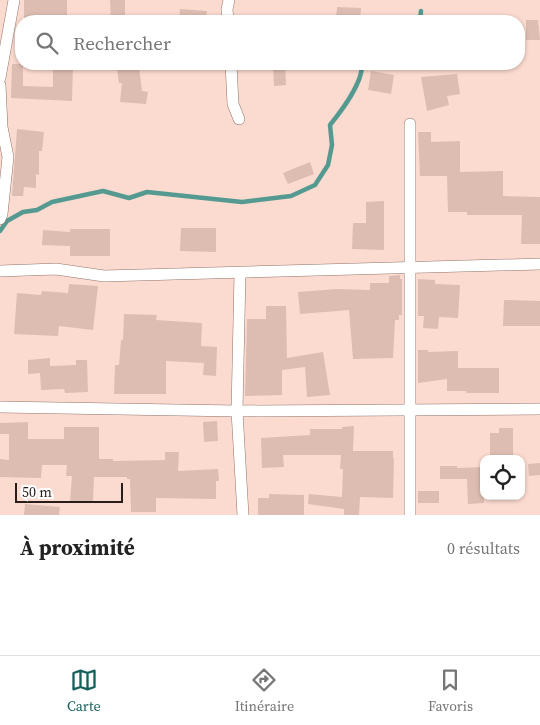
<!DOCTYPE html>
<html lang="fr">
<head>
<meta charset="utf-8">
<style>
	:root { --surface:#fff; --page:#f2f2f2; --text:#222; --muted:#767676; --line:#e0e0e0; --accent:#16625b }
	body { margin:0; font-family:"Source Serif 4",serif; background:var(--page); color:var(--text) }
	.controls { position:absolute; right:15px; bottom:15px; display:grid; overflow:hidden; border-radius:10px; box-shadow:0 1px 4px #0004 }
	.controls button { width:45px; height:45px; display:grid; place-items:center; padding:0; border:0; border-bottom:1px solid var(--line); background:var(--surface); color:var(--text); font:25px sans-serif }
	.scale { position:absolute; left:15px; bottom:12px; width:108px; box-sizing:border-box; padding-left:5px; border:2px solid #281d19; border-top:0; font-size:14px; line-height:18px; white-space:nowrap; color:#281d19; -webkit-text-stroke:4px #fff; paint-order:stroke }
	.list { margin:0; padding:0; list-style:none }
	h2 { display:flex; justify-content:space-between; align-items:center; height:65px; margin:0; padding:0 20px; font-size:21px }
	h2 small { font-size:16px; font-weight:400; color:var(--muted) }
	.icon { flex:none; width:28px; height:28px; fill:none; stroke:currentColor; stroke-width:2; stroke-linecap:round; stroke-linejoin:round }
	.map { position:relative; flex:none; width:540px; height:515px; overflow:hidden }
	.search { position:absolute; background:var(--surface); box-shadow:0 1px 4px #0004; left:15px; right:15px; top:15px; height:55px; display:flex; align-items:center; gap:12px; box-sizing:border-box; padding:0 18px; border-radius:20px; color:var(--muted); font-size:19px }
	.sheet { height:140px; background:var(--surface) }
	nav { display:flex; justify-content:space-around; align-items:center; box-sizing:border-box; height:70px; border-top:1px solid var(--line); background:var(--surface); font-size:14px; color:var(--muted) }
	nav a { display:grid; justify-items:center; gap:2px }
	nav .on { color:var(--accent) }
	.map>svg:first-child { display:block }
	.lines { fill:none; stroke-linecap:round; stroke-linejoin:round }
	.stream { stroke:#549a91; stroke-width:4.5 }
	.building { fill:#ddbdb2 }
	.street-casing { stroke:#92746a; stroke-width:12 }
	.street { stroke:#fff; stroke-width:11 }
</style>
</head>
<body>
<div class="map">
<svg width="540" height="515" viewBox="0 0 540 515">
	<rect width="100%" height="100%" fill="#fbdacf"/>
	<g class="lines">
		<g class="stream">
			<path d="M420,21L421,11"/>
			<path d="M0,231L7,221L23,212L37,210L52,202L103,191L129,198L147,192L242,202L291,196L315,185L328,165L332,145L330,125C342,110 363,83 362,64"/>
		</g>
	</g>
	<g class="building">
		<rect x="24" y="0" width="43" height="21"/>
		<path d="M110,0H125V21H111Z"/>
		<path d="M337,7L361,8L360,21H336Z"/>
		<path d="M180,9L207,11L206,21H179Z"/>
		<path d="M526,20H538L540,40H526Z"/>
		<path d="M12,64H23V86L53,87V64H73L72,101L11,98Z"/>
		<path d="M273,64H285L286,85L274,86Z"/>
		<path d="M139,67L142,91L148,92L146,104L120,102L122,83H119L117,69Z"/>
		<path d="M371,71L394,75L391,94L368,90Z"/>
		<path d="M457,74L460,94L447,96L449,105L427,111L421,77Z"/>
		<path d="M17,129L44,132L42,151H39V175L36,174V188L24,187L23,196H12Z"/>
		<path d="M418,132H431V142L460,141V172L503,171V196L540,197V244H521L522,215H467V212H448L447,176H420Z"/>
		<path d="M310,162L314,174L288,184L283,173Z"/>
		<path d="M384,201V250L352,249L353,223H366V202Z"/>
		<path d="M181,228H216V252L180,251Z"/>
		<path d="M70,229H110V256H70V246L42,245L43,230L70,232Z"/>
		<path d="M400,275V279H402V315H399V320H395L393,358L353,359L349,310L300,314L298,292L337,289L370,290V283H389V276Z"/>
		<path d="M418,279L435,280V284L460,285L458,318L439,317L438,329L423,328L424,316H418Z"/>
		<path d="M69,284L98,286L93,330L59,326L58,336L14,334L17,293L41,295L42,291L68,293Z"/>
		<path d="M504,300L540,301V326H503Z"/>
		<path d="M266,306H286L287,358L323,352L330,395L307,397L305,367L282,370V395L245,396L247,319H266Z"/>
		<path d="M124,314L157,315L156,320L202,323L201,346L217,347L216,376L203,375L204,363L166,361V394H114L115,365H119L121,340H123Z"/>
		<path d="M418,350H428V352L458,351V368H499V393H466V391H447V379L418,383Z"/>
		<path d="M50,358V366L76,365V360H87L88,392L65,393L64,389L41,390L40,373L28,374V360Z"/>
		<path d="M217,421L218,441L204,442L203,422Z"/>
		<path d="M28,422V439H64V427H99V459H113V461L165,460V452H179L178,471L218,469L219,481H216V499L156,498V512H131L130,479H127V477H94L93,503L70,502L72,476H66L67,465H42L41,478L0,477V459L9,460V434H0V423Z"/>
		<path d="M354,426L353,451H393V458H394L393,498L360,497L359,515H344V509L308,504L309,494L342,497L343,469H340L341,455H283L284,467L262,468L261,438L310,435V429H342V427Z"/>
		<path d="M499,428H513V455H490V433H499Z"/>
		<path d="M540,463V475L529,476L528,464Z"/>
		<path d="M440,466H457V468L484,467V503L468,504L467,479H440Z"/>
		<rect x="418" y="491" width="21" height="12"/>
		<path d="M269,494L304,495V515H258V498H269Z"/>
		<path d="M25,504L60,507L59,515H24Z"/>
	</g>
	<g class="lines">
		<defs>
			<g id="street">
				<path d="M228,21L227,9L229,0"/>
				<path d="M231,64L233,104L239,119"/>
				<path d="M0,78L14,0"/>
				<path d="M0,85L2,127L8,157L2,214L0,219"/>
				<path d="M0,271L56,269L104,276L540,264"/>
				<path d="M240,273L237,411L243,515"/>
				<path d="M0,407L237,411L540,409"/>
				<path d="M410,515V124"/>
			</g>
		</defs>
		<use href="#street" class="street-casing"/>
		<use href="#street" class="street"/>
	</g>
</svg>
<div class="controls">
<button><svg class="icon" aria-label="locate" viewBox="0 0 24 24"><circle cx="12" cy="12" r="6"/><path d="M12 2v4M12 18v4M2 12h4M18 12h4"/></svg></button>
</div>
<div class="scale">50 m</div>
<div class="search"><svg class="icon" aria-label="search" viewBox="0 0 24 24"><circle cx="10" cy="10" r="6"/><path d="M15 15l6 6"/></svg>Rechercher</div>
</div>
<section class="sheet">
<h2>À proximité<small>0 résultats</small></h2>
<ul class="list">
</ul>
</section>
<nav>
<a class="on"><svg class="icon" aria-label="map" viewBox="0 0 24 24"><path d="M3 6l6-2 6 2 6-2v14l-6 2-6-2-6 2zM9 4v14M15 6v14"/></svg>Carte</a>
<a><svg class="icon" aria-label="directions" viewBox="0 0 24 24"><path d="M12 3l9 9-9 9-9-9zM9 14v-3h6M13 9l2 2-2 2"/></svg>Itinéraire</a>
<a><svg class="icon" aria-label="saved" viewBox="0 0 24 24"><path d="M7 4h10v16l-5-4-5 4z"/></svg>Favoris</a>
</nav>
</body>
</html>
